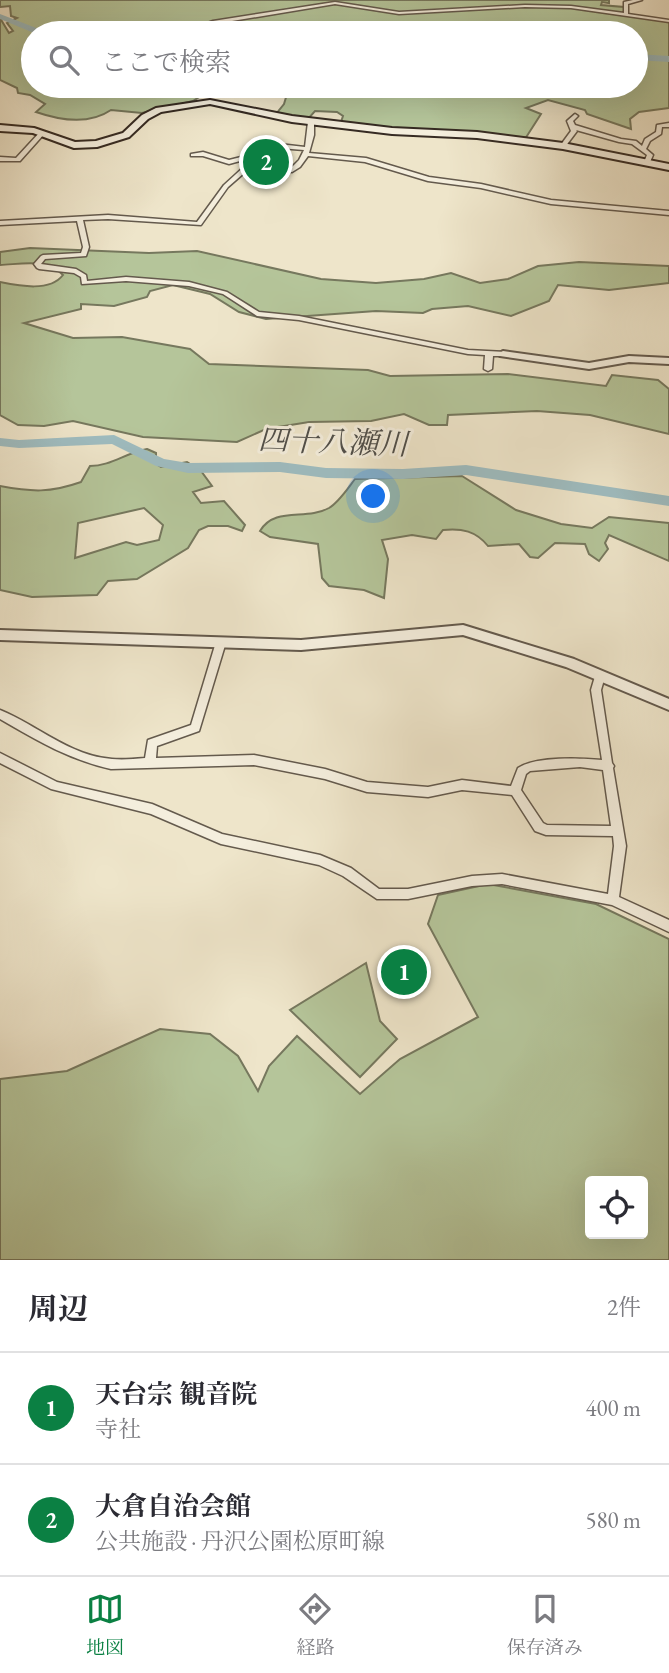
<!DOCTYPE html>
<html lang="ja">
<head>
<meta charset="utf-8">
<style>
	:root { --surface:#fff; --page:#f2f2f3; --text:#2b2b33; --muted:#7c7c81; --line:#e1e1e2; --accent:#0b8043 }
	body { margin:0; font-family:"EB Garamond","Noto Serif JP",serif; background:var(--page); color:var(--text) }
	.controls { position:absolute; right:21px; bottom:21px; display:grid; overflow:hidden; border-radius:7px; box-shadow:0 7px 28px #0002 }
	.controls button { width:63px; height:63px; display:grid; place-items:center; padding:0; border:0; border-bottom:2px solid var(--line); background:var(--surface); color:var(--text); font:35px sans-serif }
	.you { position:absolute; left:374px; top:497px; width:24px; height:24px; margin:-18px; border:5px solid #fff; border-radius:50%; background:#1a73e8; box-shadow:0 0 0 10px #1a73e833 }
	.badge { display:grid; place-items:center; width:46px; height:46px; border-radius:50%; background:var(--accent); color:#fff; font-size:23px; font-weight:700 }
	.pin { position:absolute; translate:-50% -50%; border:4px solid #fff; box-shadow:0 2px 7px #0006 }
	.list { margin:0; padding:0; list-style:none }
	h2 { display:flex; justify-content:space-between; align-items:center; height:91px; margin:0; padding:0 28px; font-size:30px }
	h2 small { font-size:23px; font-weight:400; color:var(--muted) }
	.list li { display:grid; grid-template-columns:46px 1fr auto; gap:21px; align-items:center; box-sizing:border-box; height:112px; padding:0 28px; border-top:2px solid var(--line) }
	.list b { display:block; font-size:26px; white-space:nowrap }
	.list p { margin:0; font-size:23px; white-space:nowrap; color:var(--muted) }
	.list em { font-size:23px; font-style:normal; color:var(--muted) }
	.icon { flex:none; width:38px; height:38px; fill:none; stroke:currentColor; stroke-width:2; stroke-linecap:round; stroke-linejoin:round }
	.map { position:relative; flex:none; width:669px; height:1260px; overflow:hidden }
	.search { position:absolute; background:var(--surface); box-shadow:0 7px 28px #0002; left:21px; right:21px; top:21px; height:77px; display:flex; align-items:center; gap:18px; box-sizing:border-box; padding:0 24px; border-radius:38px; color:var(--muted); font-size:26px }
	.sheet { height:315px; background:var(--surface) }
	nav { display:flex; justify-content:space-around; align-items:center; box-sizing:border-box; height:98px; border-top:2px solid var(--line); background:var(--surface); font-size:19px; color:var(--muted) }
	nav a { display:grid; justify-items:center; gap:4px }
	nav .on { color:var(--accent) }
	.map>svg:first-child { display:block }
	.green { fill:#b5c59a; stroke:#76785e; stroke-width:2; fill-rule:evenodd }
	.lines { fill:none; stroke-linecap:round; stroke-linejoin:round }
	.river { fill:#9ebcc0; fill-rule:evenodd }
	.minor-casing { stroke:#645a4d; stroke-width:3 }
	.tertiary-casing { stroke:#645a4d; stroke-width:4 }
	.secondary-casing { stroke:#362b23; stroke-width:4 }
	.minor { fill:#f4eedd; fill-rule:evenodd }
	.tertiary { fill:#f4eedd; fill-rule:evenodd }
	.secondary { fill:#f4eedd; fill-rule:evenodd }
	.labels { text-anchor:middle; stroke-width:6; stroke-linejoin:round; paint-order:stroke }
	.water-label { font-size:30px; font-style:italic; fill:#504f4a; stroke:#f4eedd }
</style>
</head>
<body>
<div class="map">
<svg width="669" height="1260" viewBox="0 0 669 1260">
	<rect width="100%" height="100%" fill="#eee5ca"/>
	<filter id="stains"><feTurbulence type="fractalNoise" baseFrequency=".00286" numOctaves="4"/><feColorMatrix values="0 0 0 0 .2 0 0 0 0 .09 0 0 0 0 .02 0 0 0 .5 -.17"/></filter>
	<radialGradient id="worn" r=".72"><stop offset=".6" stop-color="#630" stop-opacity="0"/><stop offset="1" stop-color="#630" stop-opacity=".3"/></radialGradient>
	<g class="green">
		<path d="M0,0H609V3L602,2L601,5L624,7L625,14L669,22V108L639,112L630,119L631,129L587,114L585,110L548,100L526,108L541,114L525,139C463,131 403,132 341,122L343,116L337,112L315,111L308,119L276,114L284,104L287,94L227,86L213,88L193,101L142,113L111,110C89,125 59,120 36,112L45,104L30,95L18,93L17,88L0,80V18L9,33L13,31L7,23L17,18L11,16L10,6L0,7ZM33,33H636V86H33Z"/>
		<path d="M30,248L149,253L197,251L321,279L376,283L424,279L451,273L480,283L508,279L538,266L579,262L669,266V283L609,290L558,285L549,301L511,316L468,306L432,309L423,313L376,311L266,319L239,312L210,294L173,285L150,291L147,297L114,306L81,304V309L24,323L73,338L122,337L190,349L209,364L368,370L390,376L508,374L606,386L612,375L658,380L669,389V434L590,415L537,411L448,415L447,425H429L404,414L371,421L309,422L266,429L237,442L143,437L73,421L44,426L18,425L0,415V282C20,286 50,292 63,275C46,258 23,264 0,265V252Z"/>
		<path d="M147,449L156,453V464L161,467L187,462L201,471L212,486L193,492L201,503L224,501L245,525L242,531L228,526H208L199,530L188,548L137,579L108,581L97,595L32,597L0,590V486C32,492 50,493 81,482L90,466C111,466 125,453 147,449ZM144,508L163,525L159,540L137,545L126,542L75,558L78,523Z"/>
		<path d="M462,476L516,510L561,524L592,528L609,517L669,523V561L609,535L605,543L608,549L599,561L589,554L585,544L555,543L538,558L530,557L519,544L488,546C476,531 462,528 443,530L436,539L412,535L382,540L388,559L384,598L364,590L329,586L322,578L318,544L270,537L260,531C275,506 306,521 329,508C339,502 348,488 355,479Z"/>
		<path d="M488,884L596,904L669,939V1260H0V1079L67,1071L160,1029L210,1034L238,1056L258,1091L269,1066L297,1036L360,1094L400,1059L478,1017L428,924L438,895ZM590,1181H643V1234H590Z"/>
		<path d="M366,963L380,1021L397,1039L360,1077L290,1010Z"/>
	</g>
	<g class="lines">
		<g class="river">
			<path d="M0,14L44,31L45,33H34L0,19Z"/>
			<path d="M636,54L669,56V62L636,60Z"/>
			<path d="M114,435L164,459L188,463L280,462L326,468L403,469L466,465L669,496V506L466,475L403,479L326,478L280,472L188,473L156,466L112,444L19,448L0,446V438L19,440Z"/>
		</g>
		<defs>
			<g id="minor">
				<path d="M633,0H642L628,4V14L669,20V22L571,8L525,7L399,14L335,4L214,24L188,33H181L213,21L335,2L399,12L525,5L571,6L624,13V2Z"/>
				<path d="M575,114L578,116L573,121L575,125L621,139L636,141L642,146L645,139L656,132L657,125L669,123V127H662L661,134L650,141L646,149L653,155L650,162L647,164L644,162L647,155L632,144L619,142L576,130L577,131L565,147H561L560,146L571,131L567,121Z"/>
				<path d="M311,120L314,122V135L309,153L366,158L429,177L481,184L551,200L669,211V215L551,204L481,188L428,181L365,162L308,156L300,167L292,172L252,166L228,187L201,225L108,219L83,220L89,247L86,256L45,259L41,264L76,269L86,275L87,281L126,277L189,282L227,292L259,312L299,316L468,350L506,352V356H493L492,369L488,371L484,369L485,355L468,354L299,320L257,316L223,294L189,286L126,281L82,284L81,277L74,273L39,269L37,268L34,264L41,256L43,255L81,253L83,247L77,221L0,225V221L108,215L197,222L224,185L247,164L240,161L229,164L203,156H191V154L203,152L229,160L241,157L253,162L291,168L299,160L304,150L279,148L276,146L279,144L305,147L308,122Z"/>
				<path d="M40,132L45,133L20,161H0V157L16,158Z"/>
				<path d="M221,638L224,639L226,642L199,731L157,746L156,758L254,755L325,769L367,782L428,787L462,780L511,786L518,768C536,756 581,758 602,760L591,690L596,673H604L605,676L601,690L612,763L614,766L613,768L626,846L619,897L669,920V932L612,905L502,884L472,886L408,899H377L343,876L319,865L221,844L151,814L51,789L0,763V753L57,782L152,804L222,834L320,855L351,868L379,889H408L472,876L502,874L608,894L614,846L613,836L546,835L535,831L512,795L462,790L428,797L367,792L325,779L254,765L111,769C70,760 36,740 0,719V710C37,725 70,756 112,759C123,760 134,759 145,758L148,740L191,725L216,642L218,639ZM580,767L603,770L611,826L547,825L543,823L521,790L526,774L530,771Z"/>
			</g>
			<g id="tertiary">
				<path d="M503,351L589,363L629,356L669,358V364L629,362L589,369L500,356L498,354Z"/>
				<path d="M463,625L574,659L669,699V710L566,667L463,635L301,650L0,640V630L301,640Z"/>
			</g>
			<path id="secondary" d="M210,100L292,116L392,128L477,132L563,143L669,164V170L563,149L477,138L392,134L292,122L210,104L161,112L148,119L129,137L97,147L74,148L33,133L0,131V125L34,128L75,142L96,141L123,133L142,115L156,108Z"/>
		</defs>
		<use href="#minor" class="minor-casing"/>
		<use href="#tertiary" class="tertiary-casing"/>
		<use href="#secondary" class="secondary-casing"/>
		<use href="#minor" class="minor"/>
		<use href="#tertiary" class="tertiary"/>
		<use href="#secondary" class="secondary"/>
	</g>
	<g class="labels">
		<g class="water-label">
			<text transform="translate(333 442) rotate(2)" y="10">四十八瀬川</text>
		</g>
	</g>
	<rect width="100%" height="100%" filter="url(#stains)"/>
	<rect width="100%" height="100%" fill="url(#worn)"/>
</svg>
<div class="controls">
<button><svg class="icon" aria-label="locate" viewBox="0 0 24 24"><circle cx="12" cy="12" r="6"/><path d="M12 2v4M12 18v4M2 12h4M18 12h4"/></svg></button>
</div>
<div class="you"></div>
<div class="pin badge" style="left:404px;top:972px">1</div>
<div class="pin badge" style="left:266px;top:162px">2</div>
<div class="search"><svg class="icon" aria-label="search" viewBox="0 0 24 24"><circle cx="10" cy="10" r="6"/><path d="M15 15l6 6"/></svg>ここで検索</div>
</div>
<section class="sheet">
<h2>周辺<small>2件</small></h2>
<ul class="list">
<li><span class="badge">1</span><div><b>天台宗 観音院</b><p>寺社</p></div><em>400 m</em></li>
<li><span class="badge">2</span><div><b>大倉自治会館</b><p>公共施設 · 丹沢公園松原町線</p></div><em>580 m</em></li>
</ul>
</section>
<nav>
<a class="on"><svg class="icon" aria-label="map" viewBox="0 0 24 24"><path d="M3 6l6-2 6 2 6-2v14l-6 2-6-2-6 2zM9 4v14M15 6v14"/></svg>地図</a>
<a><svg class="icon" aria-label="directions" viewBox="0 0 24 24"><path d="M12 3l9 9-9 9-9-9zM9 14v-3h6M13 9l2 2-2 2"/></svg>経路</a>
<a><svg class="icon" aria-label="saved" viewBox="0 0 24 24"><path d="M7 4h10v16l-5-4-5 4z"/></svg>保存済み</a>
</nav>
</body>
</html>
